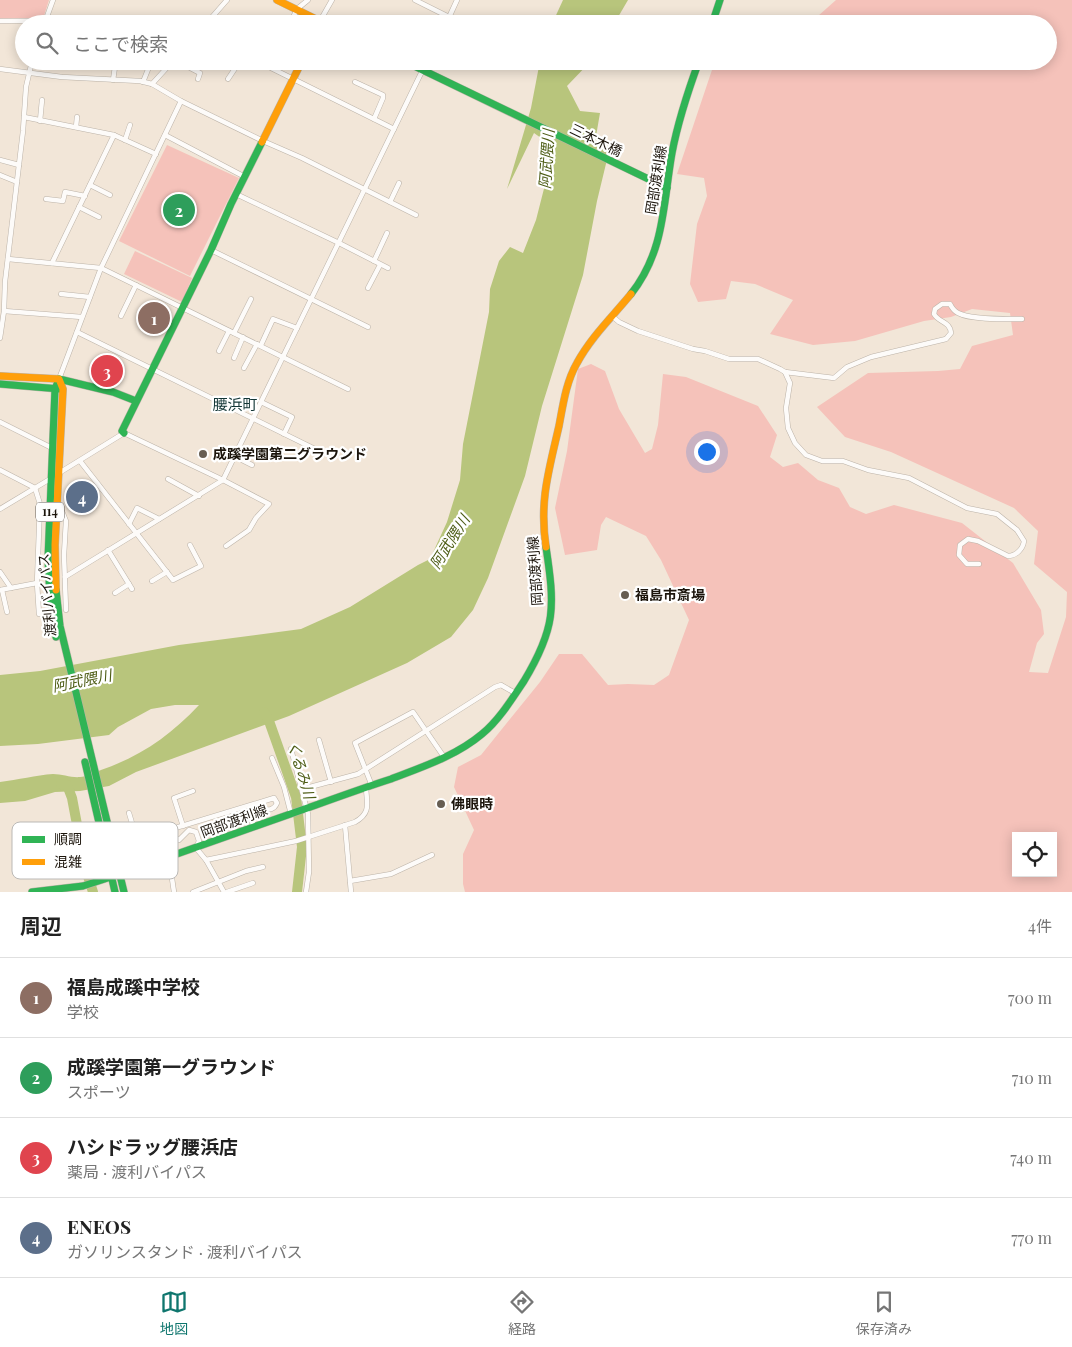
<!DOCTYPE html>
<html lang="ja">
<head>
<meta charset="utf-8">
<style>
	:root { --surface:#fff; --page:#f2f2f2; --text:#222; --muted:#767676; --line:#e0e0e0; --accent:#0f766e }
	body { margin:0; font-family:"Playfair Display","Noto Sans JP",serif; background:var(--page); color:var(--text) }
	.controls { position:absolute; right:15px; bottom:15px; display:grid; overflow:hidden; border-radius:0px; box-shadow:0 2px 12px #0003 }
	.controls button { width:45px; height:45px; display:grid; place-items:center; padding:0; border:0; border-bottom:1px solid var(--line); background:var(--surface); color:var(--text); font:25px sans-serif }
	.you { position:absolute; left:706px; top:451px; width:18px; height:18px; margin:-12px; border:4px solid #fff; border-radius:50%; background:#1a73e8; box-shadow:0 0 0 8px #1a73e833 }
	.badge { display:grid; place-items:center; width:32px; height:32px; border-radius:50%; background:var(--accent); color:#fff; font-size:16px; font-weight:700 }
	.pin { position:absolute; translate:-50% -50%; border:2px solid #fff; box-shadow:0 1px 5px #0006 }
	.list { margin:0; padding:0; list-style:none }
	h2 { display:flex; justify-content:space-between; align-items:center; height:65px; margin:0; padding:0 20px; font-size:21px }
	h2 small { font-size:16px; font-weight:400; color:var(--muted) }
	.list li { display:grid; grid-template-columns:32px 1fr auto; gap:15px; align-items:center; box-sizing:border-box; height:80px; padding:0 20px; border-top:1px solid var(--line) }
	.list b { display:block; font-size:19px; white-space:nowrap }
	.list p { margin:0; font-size:16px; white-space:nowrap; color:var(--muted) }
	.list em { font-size:16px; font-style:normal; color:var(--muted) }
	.icon { flex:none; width:28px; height:28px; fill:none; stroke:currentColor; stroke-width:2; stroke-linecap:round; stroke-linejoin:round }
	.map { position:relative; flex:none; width:1072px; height:892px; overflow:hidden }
	.search { position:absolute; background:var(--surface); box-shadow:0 2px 12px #0003; left:15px; right:15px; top:15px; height:55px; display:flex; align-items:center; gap:12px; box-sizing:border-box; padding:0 18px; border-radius:28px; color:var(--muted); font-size:19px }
	.sheet { height:385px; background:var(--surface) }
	nav { display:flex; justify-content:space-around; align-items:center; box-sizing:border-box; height:70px; border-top:1px solid var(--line); background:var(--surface); font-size:14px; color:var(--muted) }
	nav a { display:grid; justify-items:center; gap:2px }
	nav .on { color:var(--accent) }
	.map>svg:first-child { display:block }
	.green { fill:#f5c2ba; fill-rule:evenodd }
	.water { fill:#b8c57c }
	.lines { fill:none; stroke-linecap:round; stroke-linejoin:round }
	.river { stroke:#b8c57c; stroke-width:10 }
	.street-casing { stroke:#bcb3a8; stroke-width:5.5 }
	.fast-casing { stroke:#bcb3a8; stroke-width:8 }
	.slow-casing { stroke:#bcb3a8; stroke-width:8 }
	.street { stroke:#fdfbf9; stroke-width:4.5 }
	.fast { stroke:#30b455; stroke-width:7 }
	.slow { stroke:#ff9f0a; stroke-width:7 }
	.poi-dot { fill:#675e53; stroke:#fff; stroke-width:2 }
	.labels { text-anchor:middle; stroke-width:4.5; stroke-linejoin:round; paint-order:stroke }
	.shield { fill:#fff; stroke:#605b55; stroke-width:1 }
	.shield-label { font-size:12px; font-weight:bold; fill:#1c150c }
	.street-label { font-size:14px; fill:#1c150c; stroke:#fff }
	.poi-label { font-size:14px; font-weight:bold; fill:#1c150c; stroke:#fff; text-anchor:start }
	.water-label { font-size:15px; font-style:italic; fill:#4e5d16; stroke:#fff }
	.neighbourhood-label { font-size:15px; fill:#123535; stroke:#fff }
	.key { fill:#fff; stroke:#bbb9b6; stroke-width:1 }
	.key-label { font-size:14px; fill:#1c150c }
</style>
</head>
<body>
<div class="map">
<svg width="1072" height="892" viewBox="0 0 1072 892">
	<rect width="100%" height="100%" fill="#f2e6d8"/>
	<g class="green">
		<path d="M0,0H49L43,19H0Z"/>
		<path d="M836,0H1072V892H465L463,884V854L474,830L454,787L458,767L481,755L540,682L559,654H582L608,685L628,684L654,685L669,675L689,620L661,560L646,536L606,517L601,525L597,550L565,555L555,508L567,451L578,369L591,364L605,371L619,409L645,453L652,449L658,425L663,374L686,377L758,406L777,435L770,457L783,467L798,463L818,480L839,488L850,507L866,514L894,505L962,523L1013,563L1041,610L1044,634L1037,643L1029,672L1048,673L1066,617L1067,592L1034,564L1038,531L1014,508L891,452L845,437L817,407L868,373L938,371L960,369L972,346L1013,335L1010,313L972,309L951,317L924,321L855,341L813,345L770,334L793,300L755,284L731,281L726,299L698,302L690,284L697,224L707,196L704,178L677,174L715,61H1048V24H809ZM1016,836H1053V873H1016Z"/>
		<path d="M167,145L239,178L190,276L119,241Z"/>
		<path d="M135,251L192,278L182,302L124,274Z"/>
	</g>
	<g class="water">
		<path d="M563,0H628L614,24H552Z"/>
		<path d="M540,61H591L567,86L580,111L600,113L595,142L611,143L597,201L583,275L542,406L525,476L488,578L473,610L451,637L407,663L289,716L136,772L109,786L80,791L55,792L25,801L0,803V782C18,780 36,775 53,774C62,774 72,778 80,777C86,777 95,772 101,770C141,756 170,736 199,705H175L151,709L118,727L109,735L38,744L0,746V675L40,671L179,645L301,629L350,607L418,565L430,559L447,522L460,480L463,444L489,312L490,289L499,261L510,247L523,253L536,220L549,169L548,143L534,133L507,189L531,108Z"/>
	</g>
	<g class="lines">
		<g class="river">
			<path d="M264,712L269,721L296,797L302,847L297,892"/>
			<path d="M61,784L67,785L72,798L85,867L93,892"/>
		</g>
		<defs>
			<g id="street">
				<path d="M415,0L449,17"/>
				<path d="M0,21L169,20L182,24"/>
				<path d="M320,21L332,0"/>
				<path d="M45,22L53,0"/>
				<path d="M206,24L227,0"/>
				<path d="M290,24L297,9L308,0"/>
				<path d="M446,24L457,0"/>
				<path d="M177,61L200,73L198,79"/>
				<path d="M257,61L394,129"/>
				<path d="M0,69L62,77L140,81L152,84L181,101L263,141L302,158L416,215"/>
				<path d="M228,79L240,61"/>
				<path d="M113,80L115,67"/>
				<path d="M143,82L149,67"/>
				<path d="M355,82L383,95V98L374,119"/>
				<path d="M152,84L173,61"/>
				<path d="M24,117L114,135L156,154"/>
				<path d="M40,121L42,100"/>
				<path d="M76,127L77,117"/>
				<path d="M165,135L245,177"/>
				<path d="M125,140L130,125"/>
				<path d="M0,160L19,165"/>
				<path d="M0,175L17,182"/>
				<path d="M90,185L110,195"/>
				<path d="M236,194L339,243L388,268"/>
				<path d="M46,199L63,201L65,192L85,196"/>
				<path d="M390,202L399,183"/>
				<path d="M79,207L99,217"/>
				<path d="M211,250L368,327"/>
				<path d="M8,259L101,268L348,389"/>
				<path d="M374,261L387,233"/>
				<path d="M52,263L114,135"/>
				<path d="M368,288L380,265"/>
				<path d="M61,294L90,297"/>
				<path d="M4,311L82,317"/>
				<path d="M121,316L136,285"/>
				<path d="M612,316L619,322L638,331L693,349L705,351L729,359H758L780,369L785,372L790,383L786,408L788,428L795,443L806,455L822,461H843L868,470L909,478L967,508L997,514L1017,530L1024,541C1023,549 1016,556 1008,556L978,541L968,539L960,545L959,555L967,564H979"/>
				<path d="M77,332L321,452"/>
				<path d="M234,333L251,299"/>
				<path d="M0,338L4,311L5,282L23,131L26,87L32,61"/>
				<path d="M261,345L273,319L297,328"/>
				<path d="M219,351L229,331"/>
				<path d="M234,358L243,337"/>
				<path d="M244,368L257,344"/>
				<path d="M785,372L834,378L847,367L871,357L946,339L951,333C950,321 939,323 934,314L935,309L942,304H950C952,308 954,311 958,313C971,320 1006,319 1022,319"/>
				<path d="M59,379L101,268L181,101"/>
				<path d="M261,402L292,417L284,434"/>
				<path d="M0,422L52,448"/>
				<path d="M234,456L252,465"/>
				<path d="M80,461L173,580L201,566L190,545"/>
				<path d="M0,470L35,488L40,504L37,583L39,614L43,613"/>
				<path d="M59,473L124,433L223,480L269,504L256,518L249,530L226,546"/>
				<path d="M168,479L199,496"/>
				<path d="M59,504L66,521L64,555L66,610"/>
				<path d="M0,509L50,479"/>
				<path d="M129,524L137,508L159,519"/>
				<path d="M108,550L132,589"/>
				<path d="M0,572L11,588"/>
				<path d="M65,577L223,480L427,61"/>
				<path d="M152,581L167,572"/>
				<path d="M0,590L37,583"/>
				<path d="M2,590L7,612"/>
				<path d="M115,593L129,584"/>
				<path d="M319,740L331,782"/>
				<path d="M291,749L308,814L309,872L306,892"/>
				<path d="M272,758L284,787L291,814"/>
				<path d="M372,786L355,743L413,712L444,757"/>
				<path d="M310,787L358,774L495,687L501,685L515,693"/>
				<path d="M129,813L137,840"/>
				<path d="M345,825L351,892"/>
				<path d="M183,826L174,798L193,791"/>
				<path d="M169,830L172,836L179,840L189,830L196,832L199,841L196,848L206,860L224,892"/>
				<path d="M126,843L274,798L277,803C272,815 262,806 252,810L250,817L254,827"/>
				<path d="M169,858L174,892"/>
				<path d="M206,860L296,841L355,822C371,813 367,804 366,788"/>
				<path d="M350,881L391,874L432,855"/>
				<path d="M193,892L246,871L263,867"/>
				<path d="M227,892L253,883"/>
			</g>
			<g id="fast">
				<path d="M712,24L720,0"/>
				<path d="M404,61L667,188"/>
				<path d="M631,294C665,251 663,204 672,153C678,121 688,91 699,61"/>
				<path d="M59,379L113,392L136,401"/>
				<path d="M0,384L60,389"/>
				<path d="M124,433L122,431L211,250L231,204L262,142"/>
				<path d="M56,590L60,626L124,892"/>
				<path d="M56,637L50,597L48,559L55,389L59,379"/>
				<path d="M85,762L115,892"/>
				<path d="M32,892L83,886L120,874C185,851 251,828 316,805C341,796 366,787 391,779C422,767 456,756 482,734C499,720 512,699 524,681C556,628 555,607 546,547"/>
			</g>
			<g id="slow">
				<path d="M277,0L326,24"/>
				<path d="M262,142L302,61"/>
				<path d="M0,376L59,379L63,389L55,545L56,590"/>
				<path d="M546,547C539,501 549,470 559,426C563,405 566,382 577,363C591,337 613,316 631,294"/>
			</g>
		</defs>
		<use href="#street" class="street-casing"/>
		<use href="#fast" class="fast-casing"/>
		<use href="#slow" class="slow-casing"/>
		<use href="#street" class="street"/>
		<use href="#fast" class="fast"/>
		<use href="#slow" class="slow"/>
	</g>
	<g class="poi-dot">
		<circle cx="203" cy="454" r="5"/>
		<circle cx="625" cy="595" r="5"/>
		<circle cx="441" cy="804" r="5"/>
	</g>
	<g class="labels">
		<rect class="shield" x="36" y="502.5" width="28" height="19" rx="4"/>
		<g class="shield-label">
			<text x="50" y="516">114</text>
		</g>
		<g class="street-label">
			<text transform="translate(596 140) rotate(26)" y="5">三本木橋</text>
			<text transform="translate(656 180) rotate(-81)" y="5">岡部渡利線</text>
			<text transform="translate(535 571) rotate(-94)" y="5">岡部渡利線</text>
			<text transform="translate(47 595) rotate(-95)" y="5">渡利バイパス</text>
			<text transform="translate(234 821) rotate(-20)" y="5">岡部渡利線</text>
		</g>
		<g class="poi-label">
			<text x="213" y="459">成蹊学園第二グラウンド</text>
			<text x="635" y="600">福島市斎場</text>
			<text x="451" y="809">佛眼時</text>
		</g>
		<g class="water-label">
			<text transform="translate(547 159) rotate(-86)" y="5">阿武隈川</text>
			<text transform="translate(450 542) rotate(-58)" y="5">阿武隈川</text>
			<text transform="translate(82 681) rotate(-11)" y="5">阿武隈川</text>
			<text transform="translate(301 770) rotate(73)" y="5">くるみ川</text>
		</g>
		<g class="neighbourhood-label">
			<text x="235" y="410">腰浜町</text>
		</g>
	</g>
	<rect x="12" y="822" width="166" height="57" rx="8" class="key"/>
	<rect x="22" y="836" width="23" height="7" fill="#30b455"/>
	<rect x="22" y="859" width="23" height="6" fill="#ff9f0a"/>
	<g class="key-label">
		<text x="54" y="844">順調</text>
		<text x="54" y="867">混雑</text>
	</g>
</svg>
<div class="controls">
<button><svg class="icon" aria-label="locate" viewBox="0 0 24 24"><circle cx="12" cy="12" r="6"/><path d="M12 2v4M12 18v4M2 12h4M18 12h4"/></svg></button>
</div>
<div class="you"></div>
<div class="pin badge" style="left:154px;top:318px;background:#8d6e63">1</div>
<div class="pin badge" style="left:179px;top:210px;background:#2e9e5b">2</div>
<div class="pin badge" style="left:107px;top:371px;background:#e0444e">3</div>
<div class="pin badge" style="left:82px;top:497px;background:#5c6f8a">4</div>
<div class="search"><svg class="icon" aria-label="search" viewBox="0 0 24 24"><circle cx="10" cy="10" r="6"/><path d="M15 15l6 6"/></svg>ここで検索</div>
</div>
<section class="sheet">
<h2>周辺<small>4件</small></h2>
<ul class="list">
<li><span class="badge" style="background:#8d6e63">1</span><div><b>福島成蹊中学校</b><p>学校</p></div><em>700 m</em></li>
<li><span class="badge" style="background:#2e9e5b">2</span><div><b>成蹊学園第一グラウンド</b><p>スポーツ</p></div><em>710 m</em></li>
<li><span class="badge" style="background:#e0444e">3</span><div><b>ハシドラッグ腰浜店</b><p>薬局 · 渡利バイパス</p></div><em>740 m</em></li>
<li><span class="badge" style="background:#5c6f8a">4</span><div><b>ENEOS</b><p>ガソリンスタンド · 渡利バイパス</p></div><em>770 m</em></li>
</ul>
</section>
<nav>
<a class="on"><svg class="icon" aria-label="map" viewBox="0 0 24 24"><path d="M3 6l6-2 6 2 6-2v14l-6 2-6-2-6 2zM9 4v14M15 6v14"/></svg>地図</a>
<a><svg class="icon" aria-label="directions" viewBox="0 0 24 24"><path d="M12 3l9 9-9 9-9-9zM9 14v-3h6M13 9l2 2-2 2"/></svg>経路</a>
<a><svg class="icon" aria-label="saved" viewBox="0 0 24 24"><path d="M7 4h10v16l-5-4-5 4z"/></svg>保存済み</a>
</nav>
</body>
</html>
